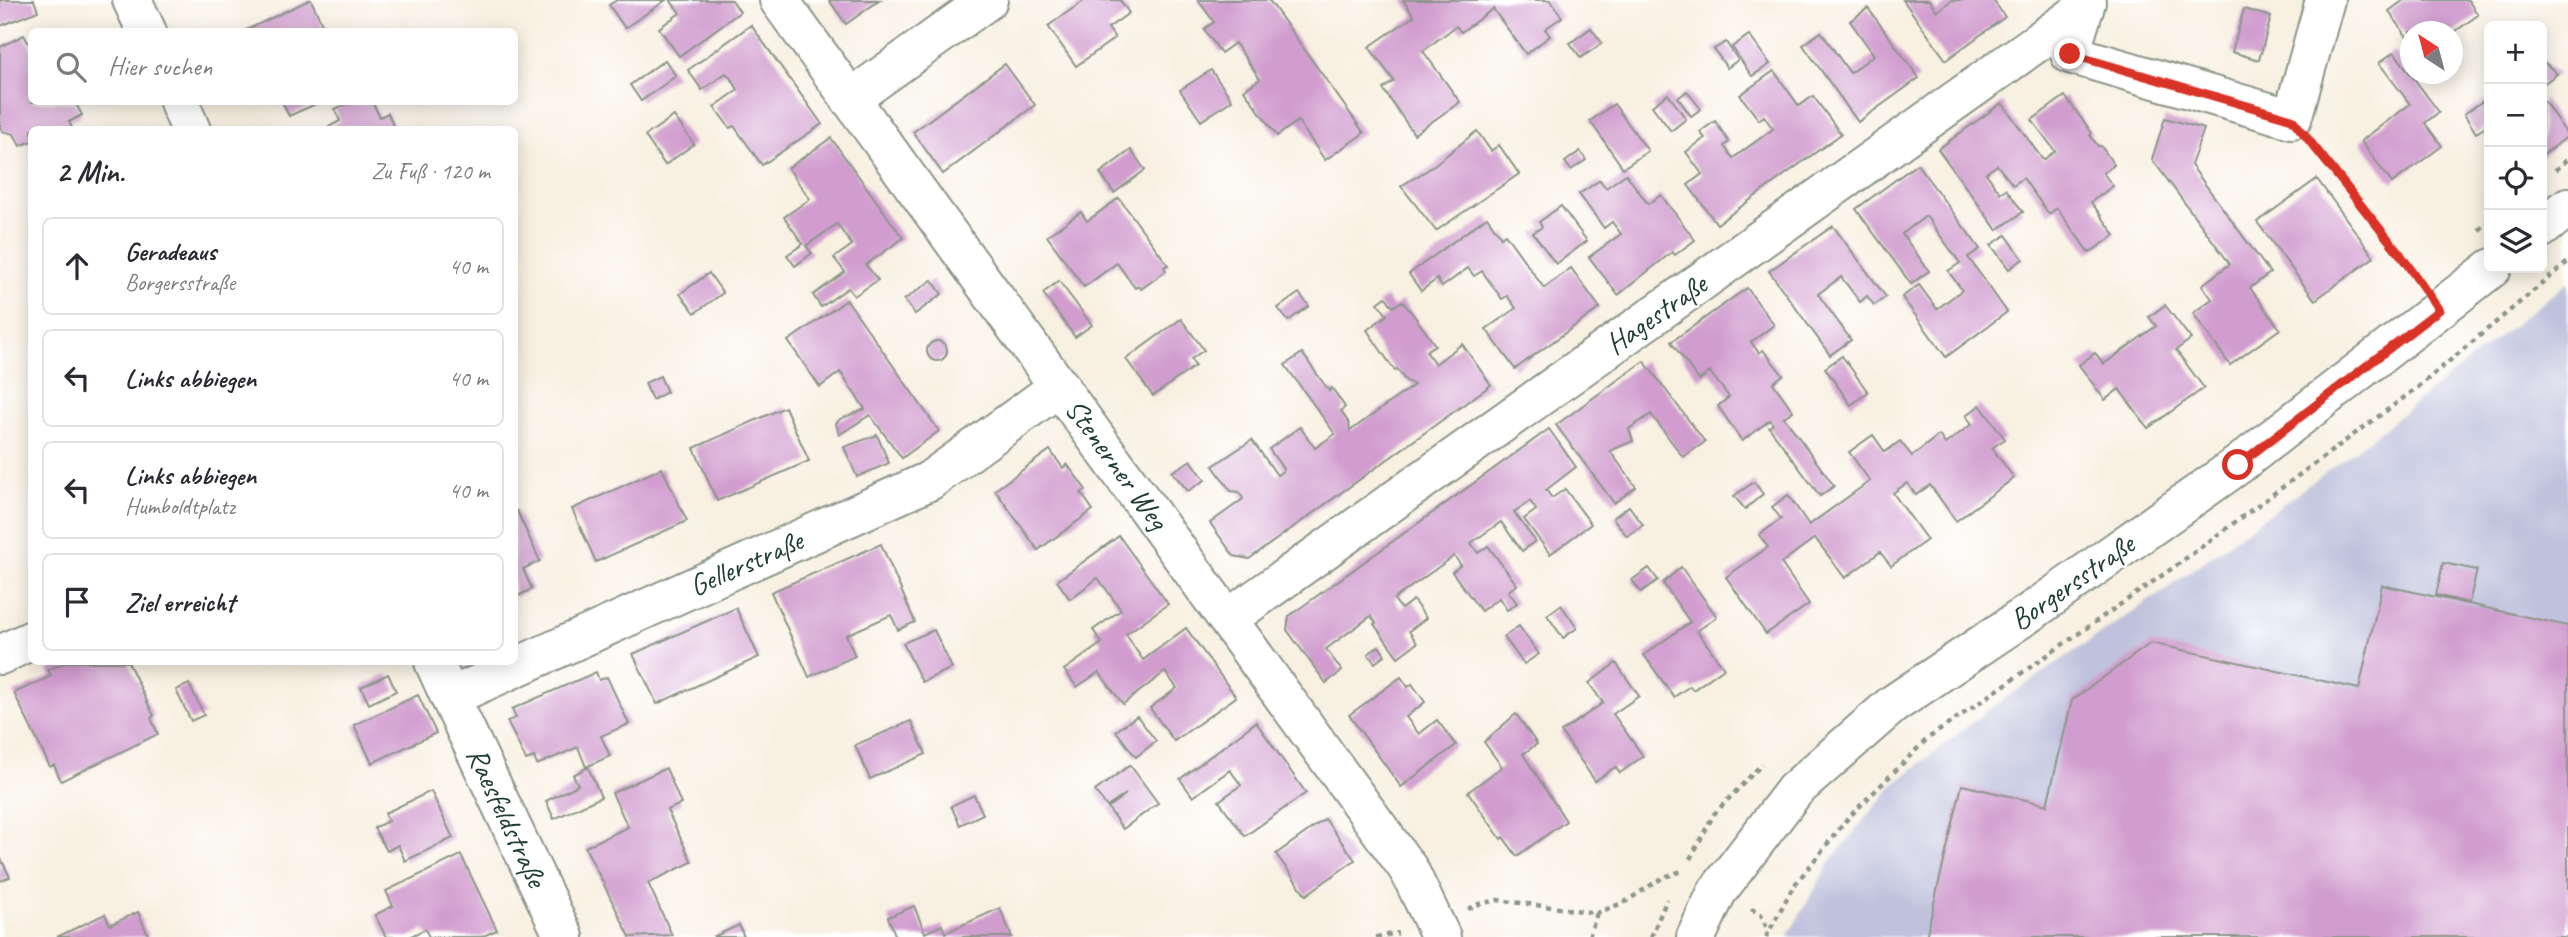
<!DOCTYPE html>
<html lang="de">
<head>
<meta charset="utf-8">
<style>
	:root { --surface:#fff; --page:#f7f7f7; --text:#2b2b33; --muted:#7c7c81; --line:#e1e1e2 }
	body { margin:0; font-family:Caveat,sans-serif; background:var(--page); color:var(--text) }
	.controls { position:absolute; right:21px; top:21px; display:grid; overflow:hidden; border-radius:10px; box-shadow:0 4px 18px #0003 }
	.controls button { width:63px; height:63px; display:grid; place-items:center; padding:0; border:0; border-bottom:2px solid var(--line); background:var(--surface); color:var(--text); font:35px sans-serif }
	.compass { position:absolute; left:2400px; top:21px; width:63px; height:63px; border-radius:50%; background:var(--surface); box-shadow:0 4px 18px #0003; rotate:324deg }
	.stop { position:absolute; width:21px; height:21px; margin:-16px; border:5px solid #d93025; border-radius:50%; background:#fff }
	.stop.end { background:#d93025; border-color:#fff; box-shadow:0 2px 7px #0008 }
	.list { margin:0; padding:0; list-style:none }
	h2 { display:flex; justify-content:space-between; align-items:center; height:91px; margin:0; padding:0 28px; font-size:30px }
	h2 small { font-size:23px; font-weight:400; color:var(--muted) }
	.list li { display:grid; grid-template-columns:46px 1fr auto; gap:21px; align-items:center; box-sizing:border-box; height:98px; margin:0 14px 14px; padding:0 14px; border:2px solid var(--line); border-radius:10px }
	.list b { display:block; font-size:26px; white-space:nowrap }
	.list p { margin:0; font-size:23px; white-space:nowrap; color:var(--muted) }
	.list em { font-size:23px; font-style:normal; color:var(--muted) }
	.icon { flex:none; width:38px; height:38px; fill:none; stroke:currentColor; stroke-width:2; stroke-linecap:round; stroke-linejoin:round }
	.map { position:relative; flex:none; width:2568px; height:937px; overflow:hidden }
	.search { position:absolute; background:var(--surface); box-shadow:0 4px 18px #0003; left:28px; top:28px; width:490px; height:77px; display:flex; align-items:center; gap:18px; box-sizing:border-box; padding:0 24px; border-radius:10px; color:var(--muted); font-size:26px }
	.panel { position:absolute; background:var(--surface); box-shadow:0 4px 18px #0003; left:28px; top:126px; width:490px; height:539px; border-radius:10px }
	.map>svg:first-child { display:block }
	.industrial { fill:#c0c2dd }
	.building { fill:#d19dcf }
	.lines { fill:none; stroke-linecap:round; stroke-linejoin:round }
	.minor-casing { stroke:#8c968a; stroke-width:42 }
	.path { stroke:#8c968a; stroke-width:4.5; stroke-dasharray:5 5; stroke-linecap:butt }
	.minor { stroke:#fff; stroke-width:38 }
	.route { stroke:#d93025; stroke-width:9 }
	.labels { text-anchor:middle; stroke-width:5; stroke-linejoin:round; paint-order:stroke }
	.street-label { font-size:30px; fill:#1f3d34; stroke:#fff }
</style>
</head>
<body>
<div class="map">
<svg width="2568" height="937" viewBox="0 0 2568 937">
	<rect width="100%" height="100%" fill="#fff"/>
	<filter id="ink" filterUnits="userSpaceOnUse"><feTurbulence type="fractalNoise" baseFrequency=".0143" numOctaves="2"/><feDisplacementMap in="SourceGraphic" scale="14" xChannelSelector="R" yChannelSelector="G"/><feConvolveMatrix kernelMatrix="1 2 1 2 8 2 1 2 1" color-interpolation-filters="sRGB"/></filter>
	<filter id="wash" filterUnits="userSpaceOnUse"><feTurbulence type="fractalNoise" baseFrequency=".00686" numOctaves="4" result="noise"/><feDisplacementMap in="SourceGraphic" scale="28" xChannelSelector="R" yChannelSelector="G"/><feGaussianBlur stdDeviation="1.57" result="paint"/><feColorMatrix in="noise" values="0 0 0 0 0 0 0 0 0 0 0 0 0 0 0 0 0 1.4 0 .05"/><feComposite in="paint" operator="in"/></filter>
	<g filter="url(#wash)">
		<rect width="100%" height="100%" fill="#f8f0e1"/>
		<path class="industrial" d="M2568,282V937H1787L1832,859L1893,785L1988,710L2169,587L2355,451Z"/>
		<g id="blocks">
			<g class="building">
				<path d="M0,0H34L38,11L0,26Z"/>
				<path d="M309,0H311L326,32H242Z"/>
				<path d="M617,0H666L625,28L609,5Z"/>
				<path d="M670,0H732L740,12L679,56L659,28L680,13Z"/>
				<path d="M829,0H880L846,24Z"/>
				<path d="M1085,0H1120L1129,13L1108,28L1115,38L1076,66L1048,26Z"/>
				<path d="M1198,0H1269L1364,133L1325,160L1298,121L1277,136L1244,90L1260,79L1235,43L1221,53L1204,29L1214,22Z"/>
				<path d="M1403,0H1550L1562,17L1545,29L1550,36L1526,54L1493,9L1461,32L1456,26L1423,51L1460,102L1414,134L1383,89L1394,81L1369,47L1414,16Z"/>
				<path d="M1903,0H1929L1937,11L1952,0H1993L2005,17L1946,60Z"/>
				<path d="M2404,0H2468L2478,15L2453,33L2410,32V41L2389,11Z"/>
				<path d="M1868,8L1919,78L1858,122L1803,45L1821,32L1850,73L1874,55L1850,21Z"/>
				<path d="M2244,9L2271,17L2259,60L2232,52Z"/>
				<path d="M751,25L822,124L762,165L734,126L730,128L714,107L738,90L733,81L726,73L702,90L688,70Z"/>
				<path d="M1591,28L1602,43L1581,58L1570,43Z"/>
				<path d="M24,35L32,50V102H75L82,115L69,122L73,130H32V141L20,146L14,134L2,131L0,127V47Z"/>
				<path d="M1749,35L1770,64L1752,76L1732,47Z"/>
				<path d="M1726,42L1738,60L1727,68L1714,49Z"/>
				<path d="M2394,52L2439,112L2425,123L2442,146L2392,183L2361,141L2410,104L2379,63Z"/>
				<path d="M665,60L676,76L641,101L630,85Z"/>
				<path d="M2542,60L2557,74L2542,85Z"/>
				<path d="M1005,64L1035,105L943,174L913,132Z"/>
				<path d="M1211,70L1232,100L1201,121L1180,90Z"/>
				<path d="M1774,71L1799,106L1813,96L1841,134L1717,224L1688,185L1702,174L1686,152L1705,138L1700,132L1715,121L1729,142L1724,146L1733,158L1773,129L1764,116L1759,120L1740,95Z"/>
				<path d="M1687,91L1701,109L1691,116L1678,98Z"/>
				<path d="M1668,94L1686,119L1671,131L1652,106Z"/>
				<path d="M2065,96L2092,133L2090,135L2098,146H2101L2114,165L2103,173L2113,186L2091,202L2115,235L2089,253L2057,208L2049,214L2023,178L2013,185L1997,165L1986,173L2000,193L2006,189L2023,212L1997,230L1938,149L2002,103L2043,160L2055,151L2032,120Z"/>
				<path d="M2489,97V125L2476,133L2464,114Z"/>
				<path d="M2542,98L2568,136L2542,156Z"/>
				<path d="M282,102H320L289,116Z"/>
				<path d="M351,102H372L380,117L388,113L395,130H323L340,121L335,109Z"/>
				<path d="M1614,104L1648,151L1623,168L1590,121Z"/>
				<path d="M674,116L694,144L665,165L645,136Z"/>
				<path d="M2165,118L2204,129L2191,165L2270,273L2250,288L2280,329L2230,365L2193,313L2212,299L2202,285L2230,264L2152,159Z"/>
				<path d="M1477,131L1491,151L1499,145L1519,174L1436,231L1401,186L1429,169Z"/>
				<path d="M831,138L903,238L866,265L878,280L854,296L848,288L821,307L813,295L845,272L834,258L852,245L837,224L806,246L812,253L795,266L787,255L803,244L784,217L810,199L788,168Z"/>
				<path d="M1131,150L1145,170L1114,193L1100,173Z"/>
				<path d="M1580,151L1586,160L1571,170L1565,162Z"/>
				<path d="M1917,164L1980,249L1968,257L2007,312L1946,357L1902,297L1919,285L1937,309L1962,290L1948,271L1960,263L1926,216L1902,234L1929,271L1911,284L1856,209Z"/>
				<path d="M1626,174L1648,204L1661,195L1695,240L1675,255L1672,252L1618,295L1589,257L1621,234L1612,222L1604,228L1579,194L1600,180L1606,188Z"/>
				<path d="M2317,179L2374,257L2315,300L2257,222Z"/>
				<path d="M1119,198L1168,265L1164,267L1166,271L1141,289L1139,286L1135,288L1117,263L1084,287L1047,236L1081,212L1087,221Z"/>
				<path d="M1561,206L1587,241L1556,264L1533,233L1542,227L1539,222Z"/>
				<path d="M1487,217L1501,237L1505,234L1544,288L1571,268L1600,308L1515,369L1486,329L1516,308L1507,296L1502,299L1482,271L1474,276L1468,268L1442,287L1437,279L1421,291L1409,274Z"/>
				<path d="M1833,226L1886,297L1874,305L1867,296L1860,302L1841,277L1818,294L1851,340L1830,355L1769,271Z"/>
				<path d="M2006,235L2023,259L2009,269L1991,245Z"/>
				<path d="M709,273L723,293L695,313L680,294Z"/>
				<path d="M932,280L942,294L915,314L904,300Z"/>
				<path d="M1059,281L1092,325L1075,337L1043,293Z"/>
				<path d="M1747,288L1774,325L1751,342L1759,353L1763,350L1783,375L1773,383L1793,411L1784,417L1834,486L1820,496L1769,427L1773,424L1770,420L1742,441L1718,406L1729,397L1710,372L1699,380L1671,342Z"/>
				<path d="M1299,293L1309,306L1288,321L1278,308Z"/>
				<path d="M1386,297L1393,307L1402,301L1412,313L1435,345L1426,351L1435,364L1462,344L1491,385L1249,559L1234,556L1210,523L1243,499L1239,492L1231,491L1213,466L1252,440L1277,475L1284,470L1269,449L1300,427L1315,448L1335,434L1285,365L1302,353L1329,391L1332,388L1345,407L1341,411L1349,423L1350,431L1414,385L1405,380L1397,369L1395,371L1367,330L1387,315L1378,303Z"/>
				<path d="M847,300L939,431L902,458L870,415L839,435L836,423L840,419L865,409L840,372L820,387L788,341Z"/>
				<path d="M2165,305L2191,339L2176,350L2204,388L2148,428L2119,389L2105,400L2079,365L2095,353L2104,364L2156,326L2149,317Z"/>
				<path d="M1181,319L1204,350L1191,359L1195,366L1153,396L1126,359Z"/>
				<circle cx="937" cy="351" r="10"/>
				<path d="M1842,356L1868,392L1851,405L1825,368Z"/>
				<path d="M1644,361L1705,442L1683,457L1651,414L1629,429L1633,441L1610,451L1636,487L1614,503L1556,425Z"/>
				<path d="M660,376L667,392L652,400L645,383Z"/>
				<path d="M1980,405L2005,439L1992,448L2014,478L1956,521L1930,485L1916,495L1907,483L1893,493L1927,540L1891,566L1880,552L1845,578L1815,538L1781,563L1809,604L1766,634L1726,577L1768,547L1759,535L1781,519L1772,507L1788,495L1809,525L1870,481L1849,452L1873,435L1885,452L1900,441L1912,456L1939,435L1945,444L1972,424L1966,416Z"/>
				<path d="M785,407L809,461L717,501L694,448Z"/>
				<path d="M1549,429L1576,467L1546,490L1552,498L1565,489L1591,524L1550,554L1524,519L1536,510L1530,501L1514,512L1535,541L1522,551L1501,522L1471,543L1478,553L1488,546L1517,585L1508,591L1517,603L1507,610L1499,598L1481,611L1452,572L1461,565L1454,556L1394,599L1401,609L1413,600L1426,618L1409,631L1417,643L1398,657L1374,624L1376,623L1371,616L1326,649L1342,671L1326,683L1287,630L1289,616Z"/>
				<path d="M877,435L889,463L857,477L844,447Z"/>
				<path d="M1050,450L1063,468L1067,464L1086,490L1081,493L1093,510L1038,550L995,490Z"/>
				<path d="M1191,460L1205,480L1188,491L1172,472Z"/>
				<path d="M662,468L687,521L596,562L572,509Z"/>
				<path d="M1754,482L1763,494L1745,509L1734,496Z"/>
				<path d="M1629,506L1643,525L1627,536L1613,518Z"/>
				<path d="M517,511L540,561L523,569L532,589L514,598V512Z"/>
				<path d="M1119,536L1168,604L1126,634L1134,647L1143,660L1186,628L1236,697L1174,741L1150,708L1177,688L1165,672L1123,704L1099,672L1077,687L1064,670L1102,643L1093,630L1121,610L1098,578L1070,599L1057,581Z"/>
				<path d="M881,544L915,622L898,630L891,615L846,635L855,656L809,677L771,592Z"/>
				<path d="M2443,563L2477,570L2469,603L2436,595Z"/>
				<path d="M1681,567L1717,617L1697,631L1724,668L1693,690L1690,686L1674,697L1644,655L1690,622L1663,583Z"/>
				<path d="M1649,568L1658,580L1641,592L1632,580Z"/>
				<path d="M2382,585L2568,626V937H1926L1962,785L2047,805L2072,700L2151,643L2359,689Z"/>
				<path d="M1561,605L1577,628L1563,638L1547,615Z"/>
				<path d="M736,608L759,657L657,704L633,654Z"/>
				<path d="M1519,626L1539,654L1524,664L1504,637Z"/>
				<path d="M934,630L952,668L922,682L903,643Z"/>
				<path d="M1379,646L1385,655L1375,663L1368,654Z"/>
				<path d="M66,662H128L154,716L151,718L158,734L61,781L54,765L50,767L14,693L51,676L48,670Z"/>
				<path d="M1616,663L1639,696L1613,714L1643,756L1620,773L1615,767L1595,781L1561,732L1603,703L1589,683Z"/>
				<path d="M596,672L599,680L607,677L629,724L601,736L610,756L586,767L578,747L537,765L534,757L526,760L507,721L516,718L512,709Z"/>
				<path d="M388,674L396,691L369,704L361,687Z"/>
				<path d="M1401,677L1408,687L1412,684L1425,702L1406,717L1419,734L1437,720L1456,745L1401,787L1349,715Z"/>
				<path d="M189,684L204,715L191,721L176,690Z"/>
				<path d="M418,695L436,733L372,763L354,725Z"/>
				<path d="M1516,714L1537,744L1523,754L1566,821L1517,856L1503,837L1501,839L1468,792L1502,767L1484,742Z"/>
				<path d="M1137,716L1156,741L1136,757L1116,731Z"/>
				<path d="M911,721L926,754L870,779L855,745Z"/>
				<path d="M1256,722L1306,793L1245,836L1219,801L1241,785L1230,770L1193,797L1180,779Z"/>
				<path d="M1130,765L1158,803L1123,829L1108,808L1126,794L1107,807L1095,791Z"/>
				<path d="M588,767L601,797L554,819L546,801L578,785L573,775Z"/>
				<path d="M666,768L681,804L667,810L692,862L648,883L672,935L630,937L585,847L628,827L612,793Z"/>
				<path d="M431,791L453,838L405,861L398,845L387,851L374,828L388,821L385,813Z"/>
				<path d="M974,795L983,814L960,825L951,806Z"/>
				<path d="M1325,819L1355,860L1306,895L1276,854Z"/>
				<path d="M461,855L497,930L481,937H429L425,929L409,937H386L375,915L393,906L386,891Z"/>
				<path d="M0,857L10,877L0,881Z"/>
				<path d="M914,906L925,933L942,925L945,933L1000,908L1012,937H896L888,917Z"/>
				<path d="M138,912L149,937H57L105,914L110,925Z"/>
				<path d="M739,925L744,937H713Z"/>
			</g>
		</g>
	</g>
	<g filter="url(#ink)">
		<use href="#blocks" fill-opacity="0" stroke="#8c968a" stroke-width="2"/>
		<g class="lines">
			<defs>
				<g id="minor">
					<path d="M132,0L147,32"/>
					<path d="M779,0L1409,870L1441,937"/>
					<path d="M2086,2L2070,54L2292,119L2325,0"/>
					<path d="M850,99L988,0"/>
					<path d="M179,102L191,130"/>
					<path d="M2542,228L2568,207"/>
					<path d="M1229,618L2084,9"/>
					<path d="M0,655L32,640"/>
					<path d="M434,662L450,697L929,481L1060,386"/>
					<path d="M450,697L564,937"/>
					<path d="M1696,937L1717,892L1795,790L1892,705L2038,607L2238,465L2492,268"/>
				</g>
			</defs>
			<use href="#minor" class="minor-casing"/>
			<g class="path">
				<path d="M2316,150L2417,278"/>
				<path d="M2555,170L2568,159"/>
				<path d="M2479,230L2489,222"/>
				<path d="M1690,859L1714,814L1762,764"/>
				<path d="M1468,909L1479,904L1498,900L1597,913L1625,902L1662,878L1684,870"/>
				<path d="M1751,909L1761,914L1768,931"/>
				<path d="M1376,937L1398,933"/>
				<path d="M1589,937L1597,913"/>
				<path d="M1651,937L1667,899"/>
				<path d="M1766,937L1793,887L1848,818L1927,739L2177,565L2417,388L2568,262"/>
			</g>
			<use href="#minor" class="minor"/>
		</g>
	</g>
	<g class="lines" filter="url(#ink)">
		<path class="route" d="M2070,54L2292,119L2400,254L2439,310L2238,465"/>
	</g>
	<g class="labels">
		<g class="street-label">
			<text transform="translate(1656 314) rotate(-35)" y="10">Hagestraße</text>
			<text transform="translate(1117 464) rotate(54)" y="10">Stenerner Weg</text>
			<text transform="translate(746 563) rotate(-24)" y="10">Gellerstraße</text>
			<text transform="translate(2072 582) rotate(-35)" y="10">Borgersstraße</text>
			<text transform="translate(507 817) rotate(65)" y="10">Raesfeldstraße</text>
		</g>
	</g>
</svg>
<div class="controls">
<button>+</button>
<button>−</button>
<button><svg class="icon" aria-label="locate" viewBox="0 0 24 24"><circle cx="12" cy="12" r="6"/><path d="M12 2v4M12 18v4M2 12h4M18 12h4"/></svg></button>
<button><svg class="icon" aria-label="layers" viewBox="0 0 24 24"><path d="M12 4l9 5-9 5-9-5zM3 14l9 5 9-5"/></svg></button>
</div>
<svg class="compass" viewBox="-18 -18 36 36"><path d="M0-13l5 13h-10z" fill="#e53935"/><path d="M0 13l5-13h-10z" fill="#7c7c81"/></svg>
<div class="stop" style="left:2238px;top:465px"></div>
<div class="stop end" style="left:2070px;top:54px"></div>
<div class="search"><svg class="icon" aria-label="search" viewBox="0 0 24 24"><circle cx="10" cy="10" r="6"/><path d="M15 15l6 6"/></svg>Hier suchen</div>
<section class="panel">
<h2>2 Min.<small>Zu Fuß · 120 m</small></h2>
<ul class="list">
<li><svg class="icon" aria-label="ahead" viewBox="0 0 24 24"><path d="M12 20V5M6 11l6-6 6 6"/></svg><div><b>Geradeaus</b><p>Borgersstraße</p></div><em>40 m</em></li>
<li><svg class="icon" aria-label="left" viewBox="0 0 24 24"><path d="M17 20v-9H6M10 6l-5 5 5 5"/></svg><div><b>Links abbiegen</b></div><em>40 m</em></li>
<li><svg class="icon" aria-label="left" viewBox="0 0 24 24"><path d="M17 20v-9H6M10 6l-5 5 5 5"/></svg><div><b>Links abbiegen</b><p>Humboldtplatz</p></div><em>40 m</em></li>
<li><svg class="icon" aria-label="arrive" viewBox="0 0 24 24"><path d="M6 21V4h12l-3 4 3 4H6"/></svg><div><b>Ziel erreicht</b></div></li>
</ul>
</section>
</div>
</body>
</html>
